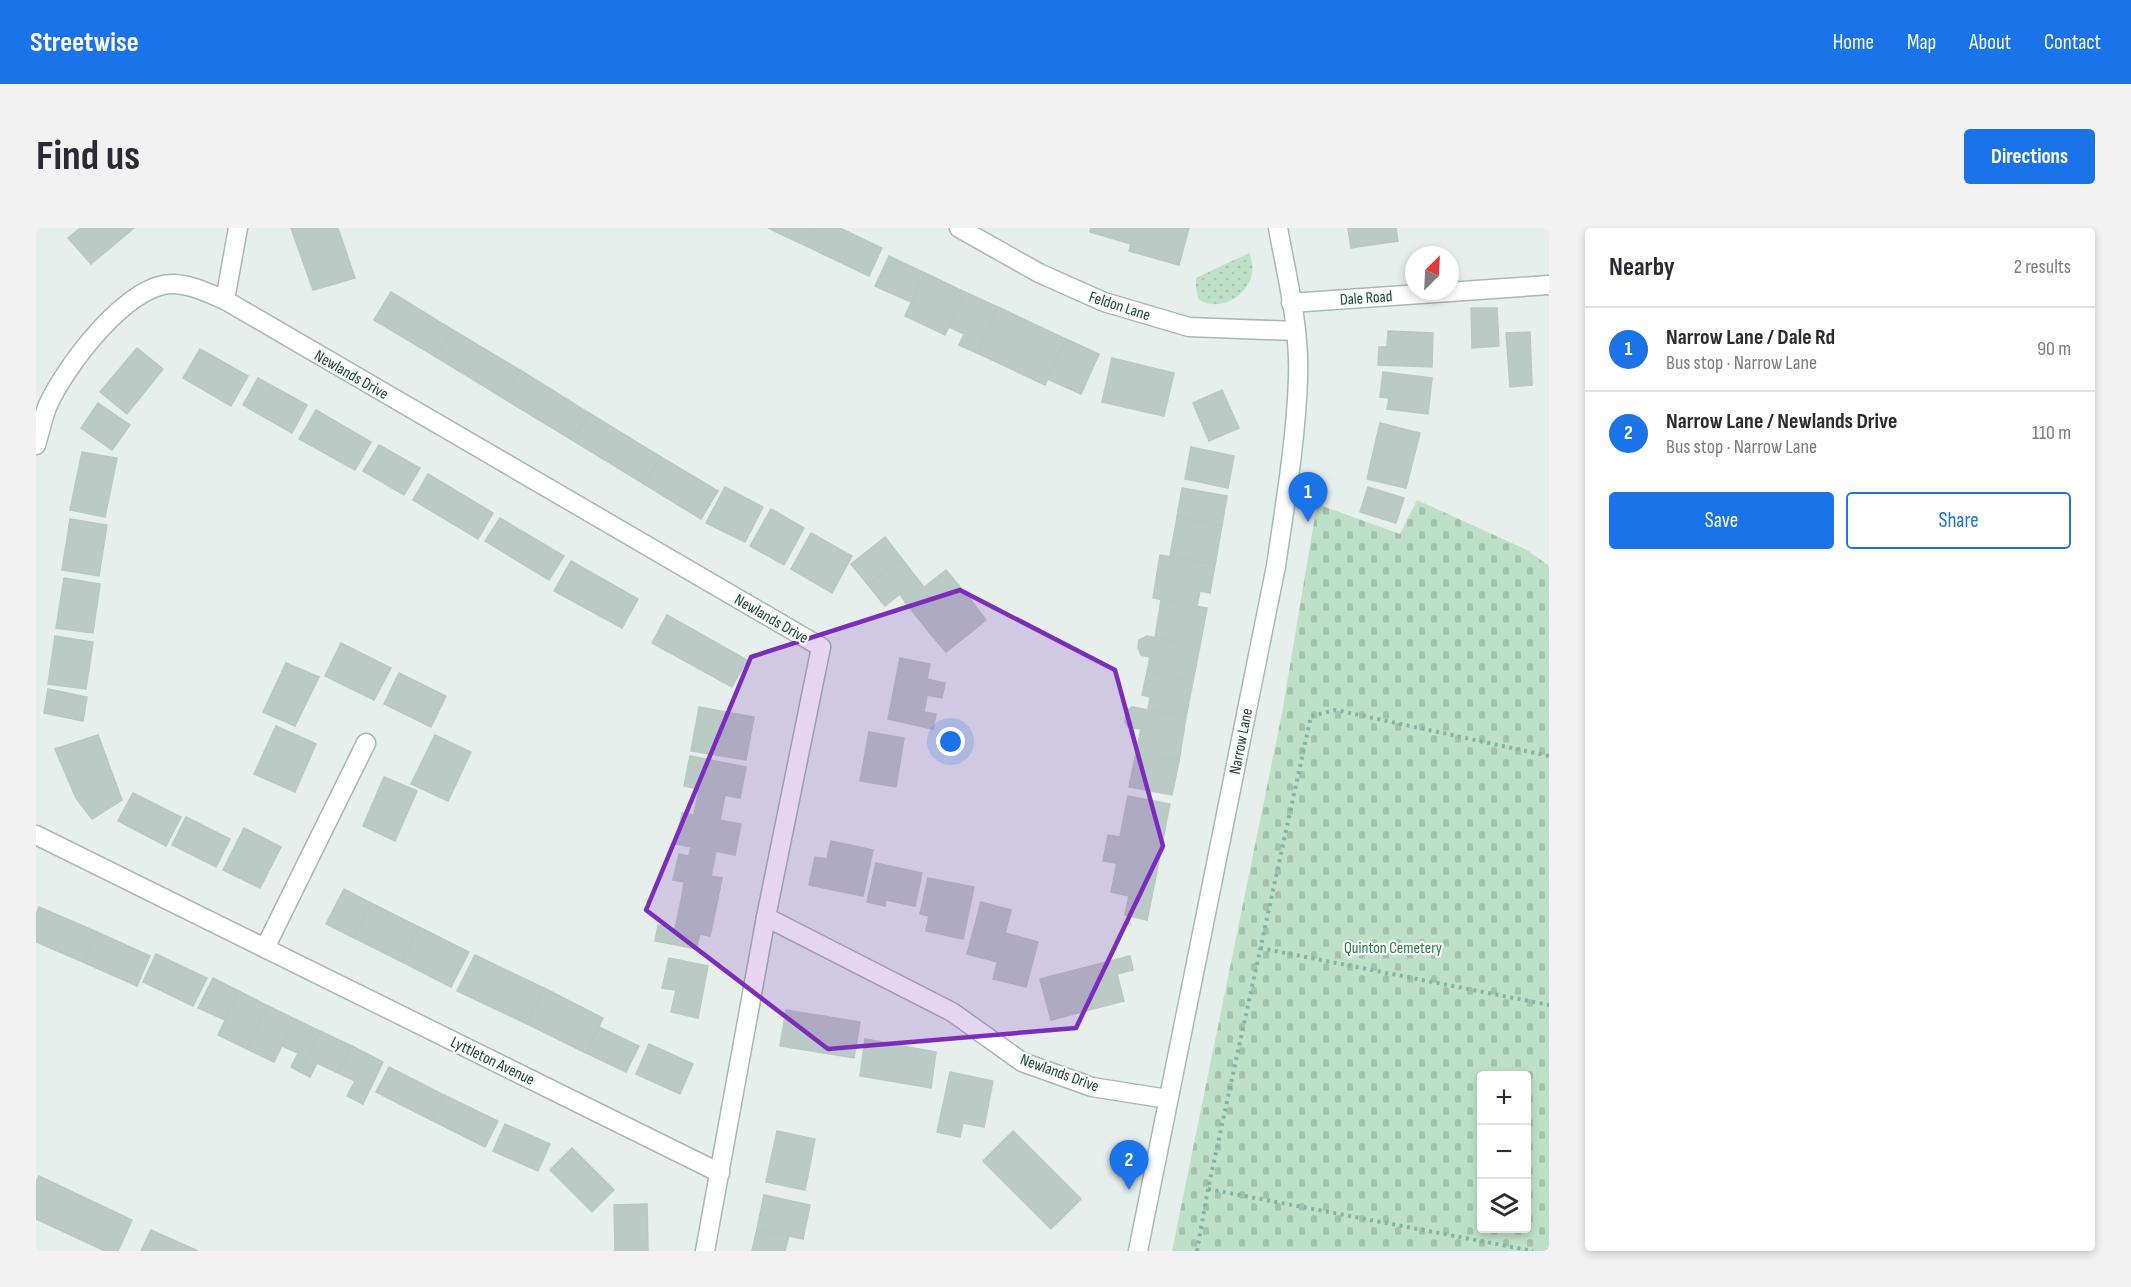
<!DOCTYPE html>
<html lang="en">
<head>
<meta charset="utf-8">
<style>
	:root { --surface:#fff; --page:#f2f2f3; --text:#2b2b33; --muted:#7c7c81; --line:#e1e1e2; --accent:#1a73e8 }
	body { margin:0; font-family:"Sofia Sans Condensed",sans-serif; background:var(--page); color:var(--text) }
	.controls { position:absolute; right:18px; bottom:18px; display:grid; overflow:hidden; border-radius:6px; box-shadow:0 3px 9px #0003 }
	.controls button { width:54px; height:54px; display:grid; place-items:center; padding:0; border:0; border-bottom:2px solid var(--line); background:var(--surface); color:var(--text); font:30px sans-serif }
	.compass { position:absolute; left:1369px; top:18px; width:54px; height:54px; border-radius:50%; background:var(--surface); box-shadow:0 3px 9px #0003; rotate:24deg }
	.you { position:absolute; left:915px; top:514px; width:21px; height:21px; margin:-15px; border:4px solid #fff; border-radius:50%; background:#1a73e8; box-shadow:0 0 0 9px #1a73e833 }
	.badge { display:grid; place-items:center; width:39px; height:39px; border-radius:50%; background:var(--accent); color:#fff; font-size:20px; font-weight:700 }
	.pin { position:absolute; translate:-50% -50px; filter:drop-shadow(0 2px 3px #0008) }
	.pin::after { content:''; position:absolute; top:32px; width:21px; height:18px; background:inherit; clip-path:polygon(0 0,100% 0,50% 100%) }
	.list { margin:0; padding:0; list-style:none }
	h2 { display:flex; justify-content:space-between; align-items:center; height:78px; margin:0; padding:0 24px; font-size:26px }
	h2 small { font-size:20px; font-weight:400; color:var(--muted) }
	.list li { display:grid; grid-template-columns:39px 1fr auto; gap:18px; align-items:center; box-sizing:border-box; height:84px; padding:0 24px; border-top:2px solid var(--line) }
	.list b { display:block; font-size:22px; white-space:nowrap }
	.list p { margin:0; font-size:20px; white-space:nowrap; color:var(--muted) }
	.list em { font-size:20px; font-style:normal; color:var(--muted) }
	.actions { display:flex; gap:12px; padding:18px 24px }
	.actions a { flex:1; padding:14px 0; border:2px solid var(--accent); border-radius:6px; text-align:center; font-size:21px; color:var(--accent) }
	.actions .main { background:var(--accent); color:#fff }
	.icon { flex:none; width:33px; height:33px; fill:none; stroke:currentColor; stroke-width:2; stroke-linecap:round; stroke-linejoin:round }
	.map { position:relative; flex:none; width:1513px; height:1023px; overflow:hidden; border-radius:6px }
	header { display:flex; align-items:center; gap:36px; box-sizing:border-box; height:84px; padding:0 30px; background:var(--accent); color:#fff }
	header strong { font-size:28px }
	nav { display:flex; gap:33px; margin-inline-start:auto; font-size:21px }
	.intro { display:flex; align-items:center; justify-content:space-between; box-sizing:border-box; height:144px; padding:0 36px }
	h1 { margin:0; font-size:42px }
	.button { padding:15px 27px; border-radius:6px; background:var(--accent); color:#fff; font-size:21px; font-weight:700 }
	main { display:flex; gap:36px; padding:0 36px }
	aside { flex:1; background:var(--surface); border-radius:6px; box-shadow:0 3px 9px #0003 }
	.map>svg:first-child { display:block }
	.grass { fill:url(#grass-dots) }
	.cemetery { fill:url(#cemetery-stones); fill-rule:evenodd }
	.building { fill:#bbcac4; stroke:#b8c9c2; stroke-width:1.5 }
	.lines { fill:none; stroke-linecap:round; stroke-linejoin:round }
	.street-casing { stroke:#a8b8b2; stroke-width:21 }
	.secondary-casing { stroke:#a4bbb3; stroke-width:21 }
	.path { stroke:#86b3a5; stroke-width:4; stroke-dasharray:3 4.5; stroke-linecap:butt }
	.street { stroke:#fff; stroke-width:18 }
	.secondary { stroke:#fff; stroke-width:18 }
	.marked { fill:#7b2cbf; fill-opacity:0.2; stroke:#7b2cbf; stroke-width:4.5; stroke-linejoin:round }
	.labels { text-anchor:middle; stroke-width:4.5; stroke-linejoin:round; paint-order:stroke }
	.street-label { font-size:16px; fill:#24423a; stroke:#f7fbf9 }
	.park-label { font-size:16px; fill:#2d7a4b; stroke:#f7fbf9 }
</style>
</head>
<body>
<header>
<strong>Streetwise</strong>
<nav><a>Home</a><a>Map</a><a>About</a><a>Contact</a></nav>
</header>
<div class="intro"><h1>Find us</h1><a class="button">Directions</a></div>
<main>
<div class="map">
<svg width="1513" height="1023" viewBox="0 0 1513 1023">
	<defs>
		<pattern id="grass-dots" width="8" height="8" patternUnits="userSpaceOnUse" patternTransform="scale(1.5)"><rect width="8" height="8" fill="#bfe0c8"/><path d="M2 2h.1M6 6h.1" fill="none" stroke="#a4c1ad" stroke-width="1.8" stroke-linecap="round"/></pattern>
		<pattern id="cemetery-stones" width="16" height="16" patternUnits="userSpaceOnUse" patternTransform="scale(1.5)"><rect width="16" height="16" fill="#bfe0c8"/><path d="M2 7V4a2 2 0 0 1 4 0v3zM10 15v-3a2 2 0 0 1 4 0v3z" fill="#a4c1ad"/></pattern>
	</defs>
	<rect width="100%" height="100%" fill="#e6efeb"/>
	<path class="grass" d="M1213,25C1228,55 1192,88 1163,72L1160,61V50Z"/>
	<path class="cemetery" d="M1381,272L1491,322L1513,338V1023H1136L1246,485L1281,276L1364,306ZM1446,848H1490V1000H1446Z"/>
	<g class="building">
		<path d="M44,0H98L55,36L32,10Z"/>
		<path d="M255,0H302L319,50L277,62Z"/>
		<path d="M732,0H779L770,18Z"/>
		<path d="M779,0H804L846,20L833,48L770,18Z"/>
		<path d="M1055,0H1153L1143,37L1093,23L1095,16L1054,4Z"/>
		<path d="M1312,0H1360L1362,13L1315,20Z"/>
		<path d="M853,28L889,45L875,74L839,58Z"/>
		<path d="M889,45L929,64L909,107L869,88Z"/>
		<path d="M355,64L417,102L400,129L338,92Z"/>
		<path d="M929,64L962,79L941,125L923,117L928,106L913,99Z"/>
		<path d="M962,79L1030,111L1009,157L941,125Z"/>
		<path d="M1435,80H1461L1463,118L1436,120Z"/>
		<path d="M417,102L484,142L467,170L400,129Z"/>
		<path d="M1352,103L1397,105L1396,139L1342,137L1343,119H1351Z"/>
		<path d="M1494,104L1496,157L1474,159L1470,105Z"/>
		<path d="M1030,111L1063,126L1045,166L1011,151Z"/>
		<path d="M101,120L127,141L91,186L64,164Z"/>
		<path d="M164,121L212,148L195,178L147,150Z"/>
		<path d="M1076,130L1138,145L1128,188L1066,174Z"/>
		<path d="M484,142L553,185L536,212L467,170Z"/>
		<path d="M1347,144L1396,150L1392,186L1351,181L1353,170L1344,169Z"/>
		<path d="M222,150L271,177L256,205L207,177Z"/>
		<path d="M1186,162L1203,200L1173,213L1157,175Z"/>
		<path d="M62,175L94,197L76,222L45,200Z"/>
		<path d="M280,182L335,214L319,242L263,211Z"/>
		<path d="M553,185L625,229L608,256L536,212Z"/>
		<path d="M1344,195L1384,205L1370,260L1331,251Z"/>
		<path d="M343,217L384,240L368,267L327,243Z"/>
		<path d="M1155,219L1198,228L1192,260L1149,251Z"/>
		<path d="M46,224L81,230L69,289L34,282Z"/>
		<path d="M625,229L682,263L665,291L608,256Z"/>
		<path d="M392,246L457,285L442,311L377,272Z"/>
		<path d="M689,259L727,279L709,314L670,295Z"/>
		<path d="M1332,259L1368,270L1360,295L1324,284Z"/>
		<path d="M1146,260L1191,268L1186,297L1141,289Z"/>
		<path d="M735,281L768,300L748,337L714,318Z"/>
		<path d="M1141,289L1186,297L1179,337L1134,328Z"/>
		<path d="M464,290L528,328L513,352L449,313Z"/>
		<path d="M34,291L71,297L63,348L26,342Z"/>
		<path d="M775,305L816,328L796,365L755,341Z"/>
		<path d="M849,309L866,331L832,357L815,336Z"/>
		<path d="M1124,327L1179,337L1174,365L1164,363L1161,378L1117,370Z"/>
		<path d="M866,331L888,359L869,374L864,366L849,378L832,357Z"/>
		<path d="M535,333L602,371L586,400L518,363Z"/>
		<path d="M910,342L934,371L893,404L869,374Z"/>
		<path d="M28,350L64,356L57,405L20,400Z"/>
		<path d="M934,371L950,392L910,424L893,404Z"/>
		<path d="M1125,372L1171,380L1164,418L1119,410Z"/>
		<path d="M631,387L711,432L696,459L616,415Z"/>
		<path d="M19,408L57,414L50,461L12,456Z"/>
		<path d="M1111,408L1164,418L1157,453L1111,444L1114,429L1105,427L1102,420L1103,412Z"/>
		<path d="M305,415L355,440L338,472L289,448Z"/>
		<path d="M864,430L894,436L891,451L909,455L906,470L858,461Z"/>
		<path d="M250,435L283,449L259,498L227,484Z"/>
		<path d="M1111,444L1157,453L1150,489L1112,481L1114,469L1106,467Z"/>
		<path d="M363,445L410,468L395,499L348,476Z"/>
		<path d="M12,461L51,469L47,493L8,485Z"/>
		<path d="M858,461L891,468L888,484L900,486L897,501L852,491Z"/>
		<path d="M663,479L718,489L710,532L655,523Z"/>
		<path d="M1096,479L1150,489L1143,533L1100,525L1105,501L1092,499L1089,494L1090,483Z"/>
		<path d="M240,498L280,516L259,564L218,546Z"/>
		<path d="M833,504L868,510L860,559L824,553Z"/>
		<path d="M62,507L86,572L56,591L40,570L19,521Z"/>
		<path d="M399,507L435,524L412,573L375,556Z"/>
		<path d="M1100,525L1143,533L1136,567L1093,559Z"/>
		<path d="M654,528L710,539L704,570L689,567L684,592L658,587L663,561L648,558Z"/>
		<path d="M348,549L381,563L359,613L327,598Z"/>
		<path d="M97,565L145,589L130,618L82,593Z"/>
		<path d="M1092,568L1134,576L1128,606L1086,598Z"/>
		<path d="M646,585L705,596L699,627L680,623L678,633L653,628L655,619L640,616Z"/>
		<path d="M150,589L194,611L180,639L136,617Z"/>
		<path d="M1086,598L1128,606L1121,643L1067,633L1072,607L1084,609Z"/>
		<path d="M208,600L245,619L224,660L187,642Z"/>
		<path d="M795,613L837,622L827,668L773,657L779,629L791,631Z"/>
		<path d="M643,626L678,633L675,648L686,650L681,675L646,668L648,654L637,652Z"/>
		<path d="M840,635L886,645L879,678L850,672L849,678L831,674Z"/>
		<path d="M1081,635L1121,643L1111,692L1089,687L1093,668L1075,664Z"/>
		<path d="M892,650L938,659L927,711L890,703L893,688L884,686Z"/>
		<path d="M308,661L335,675L318,710L290,696Z"/>
		<path d="M646,668L681,675L674,708L664,706L660,721L619,713L622,697L639,701Z"/>
		<path d="M945,674L975,682L962,734L931,726Z"/>
		<path d="M335,675L383,699L366,734L318,710Z"/>
		<path d="M3,679L61,704L47,734L0,714V686Z"/>
		<path d="M383,699L433,724L415,759L366,734Z"/>
		<path d="M61,704L114,728L101,758L47,734Z"/>
		<path d="M969,705L1002,714L990,759L957,751Z"/>
		<path d="M120,726L171,750L157,778L107,754Z"/>
		<path d="M439,727L508,760L491,796L421,763Z"/>
		<path d="M1094,728L1097,742L1081,746L1088,773L1015,792L1004,751Z"/>
		<path d="M633,730L672,738L662,790L635,784L640,762L626,760Z"/>
		<path d="M177,750L203,763L189,792L162,780Z"/>
		<path d="M508,760L567,790L550,825L491,796Z"/>
		<path d="M203,763L232,778L211,821L182,807Z"/>
		<path d="M232,778L259,791L238,834L211,821Z"/>
		<path d="M750,782L824,794L818,830L744,818Z"/>
		<path d="M259,791L284,803L264,844L255,839L262,825L246,818Z"/>
		<path d="M563,799L603,818L590,844L550,825Z"/>
		<path d="M284,803L316,818L302,845L281,835L274,849L264,844Z"/>
		<path d="M829,811L900,824L895,860L824,848Z"/>
		<path d="M613,816L657,836L644,866L600,846Z"/>
		<path d="M316,818L347,834L327,876L311,868L319,853L302,845Z"/>
		<path d="M353,839L408,867L395,892L340,864Z"/>
		<path d="M914,844L957,853L948,899L927,895L924,909L901,904Z"/>
		<path d="M408,867L462,893L449,919L395,892Z"/>
		<path d="M469,896L514,916L502,943L457,923Z"/>
		<path d="M741,903L779,911L769,962L730,954Z"/>
		<path d="M977,903L1045,971L1015,1001L947,933Z"/>
		<path d="M536,920L578,962L556,984L514,942Z"/>
		<path d="M3,948L96,992L82,1023H69L0,991V954Z"/>
		<path d="M728,967L774,977L767,1011L721,1001Z"/>
		<path d="M611,976L612,1023H579L578,977Z"/>
		<path d="M721,1001L753,1008L749,1023H716Z"/>
		<path d="M115,1002L162,1023H105Z"/>
	</g>
	<g class="lines">
		<defs>
			<g id="street">
				<path d="M202,0L189,72L785,419L730,689L916,784L986,834L1056,859L1132,871"/>
				<path d="M923,0L1003,45L1068,74L1153,99L1259,103"/>
				<path d="M1255,75L1513,57"/>
				<path d="M0,217C4,204 7,189 12,177C29,139 91,56 136,56C154,56 172,65 189,72"/>
				<path d="M0,607L684,945"/>
				<path d="M229,720L330,515"/>
				<path d="M669,1023L730,689"/>
			</g>
			<path id="secondary" d="M1102,1023L1240,338C1249,276 1260,213 1262,150C1264,100 1251,49 1242,0"/>
		</defs>
		<use href="#street" class="street-casing"/>
		<use href="#secondary" class="secondary-casing"/>
		<g class="path">
			<path d="M1224,720L1513,777"/>
			<path d="M1172,961L1497,1023"/>
			<path d="M1161,1023L1172,961L1275,488L1300,482L1513,528"/>
		</g>
		<use href="#street" class="street"/>
		<use href="#secondary" class="secondary"/>
	</g>
	<path class="marked" d="M924,362L1079,442L1127,618L1040,800L792,821L610,682L715,429Z"/>
	<g class="labels">
		<g class="street-label">
			<text transform="translate(1330 69) rotate(-4)" y="6">Dale Road</text>
			<text transform="translate(1084 77) rotate(18)" y="6">Feldon Lane</text>
			<text transform="translate(316 146) rotate(30)" y="6">Newlands Drive</text>
			<text transform="translate(736 390) rotate(30)" y="6">Newlands Drive</text>
			<text transform="translate(1204 513) rotate(-79)" y="6">Narrow Lane</text>
			<text transform="translate(457 832) rotate(26)" y="6">Lyttleton Avenue</text>
			<text transform="translate(1024 844) rotate(20)" y="6">Newlands Drive</text>
		</g>
		<g class="park-label">
			<text x="1357" y="725">Quinton Cemetery</text>
		</g>
	</g>
</svg>
<div class="controls">
<button>+</button>
<button>−</button>
<button><svg class="icon" aria-label="layers" viewBox="0 0 24 24"><path d="M12 4l9 5-9 5-9-5zM3 14l9 5 9-5"/></svg></button>
</div>
<svg class="compass" viewBox="-18 -18 36 36"><path d="M0-13l5 13h-10z" fill="#e53935"/><path d="M0 13l5-13h-10z" fill="#7c7c81"/></svg>
<div class="you"></div>
<div class="pin badge" style="left:1272px;top:294px">1</div>
<div class="pin badge" style="left:1093px;top:962px">2</div>
</div>
<aside>
<h2>Nearby<small>2 results</small></h2>
<ul class="list">
<li><span class="badge">1</span><div><b>Narrow Lane / Dale Rd</b><p>Bus stop · Narrow Lane</p></div><em>90 m</em></li>
<li><span class="badge">2</span><div><b>Narrow Lane / Newlands Drive</b><p>Bus stop · Narrow Lane</p></div><em>110 m</em></li>
</ul>
<div class="actions"><a class="main">Save</a><a>Share</a></div>
</aside>
</main>
</body>
</html>
